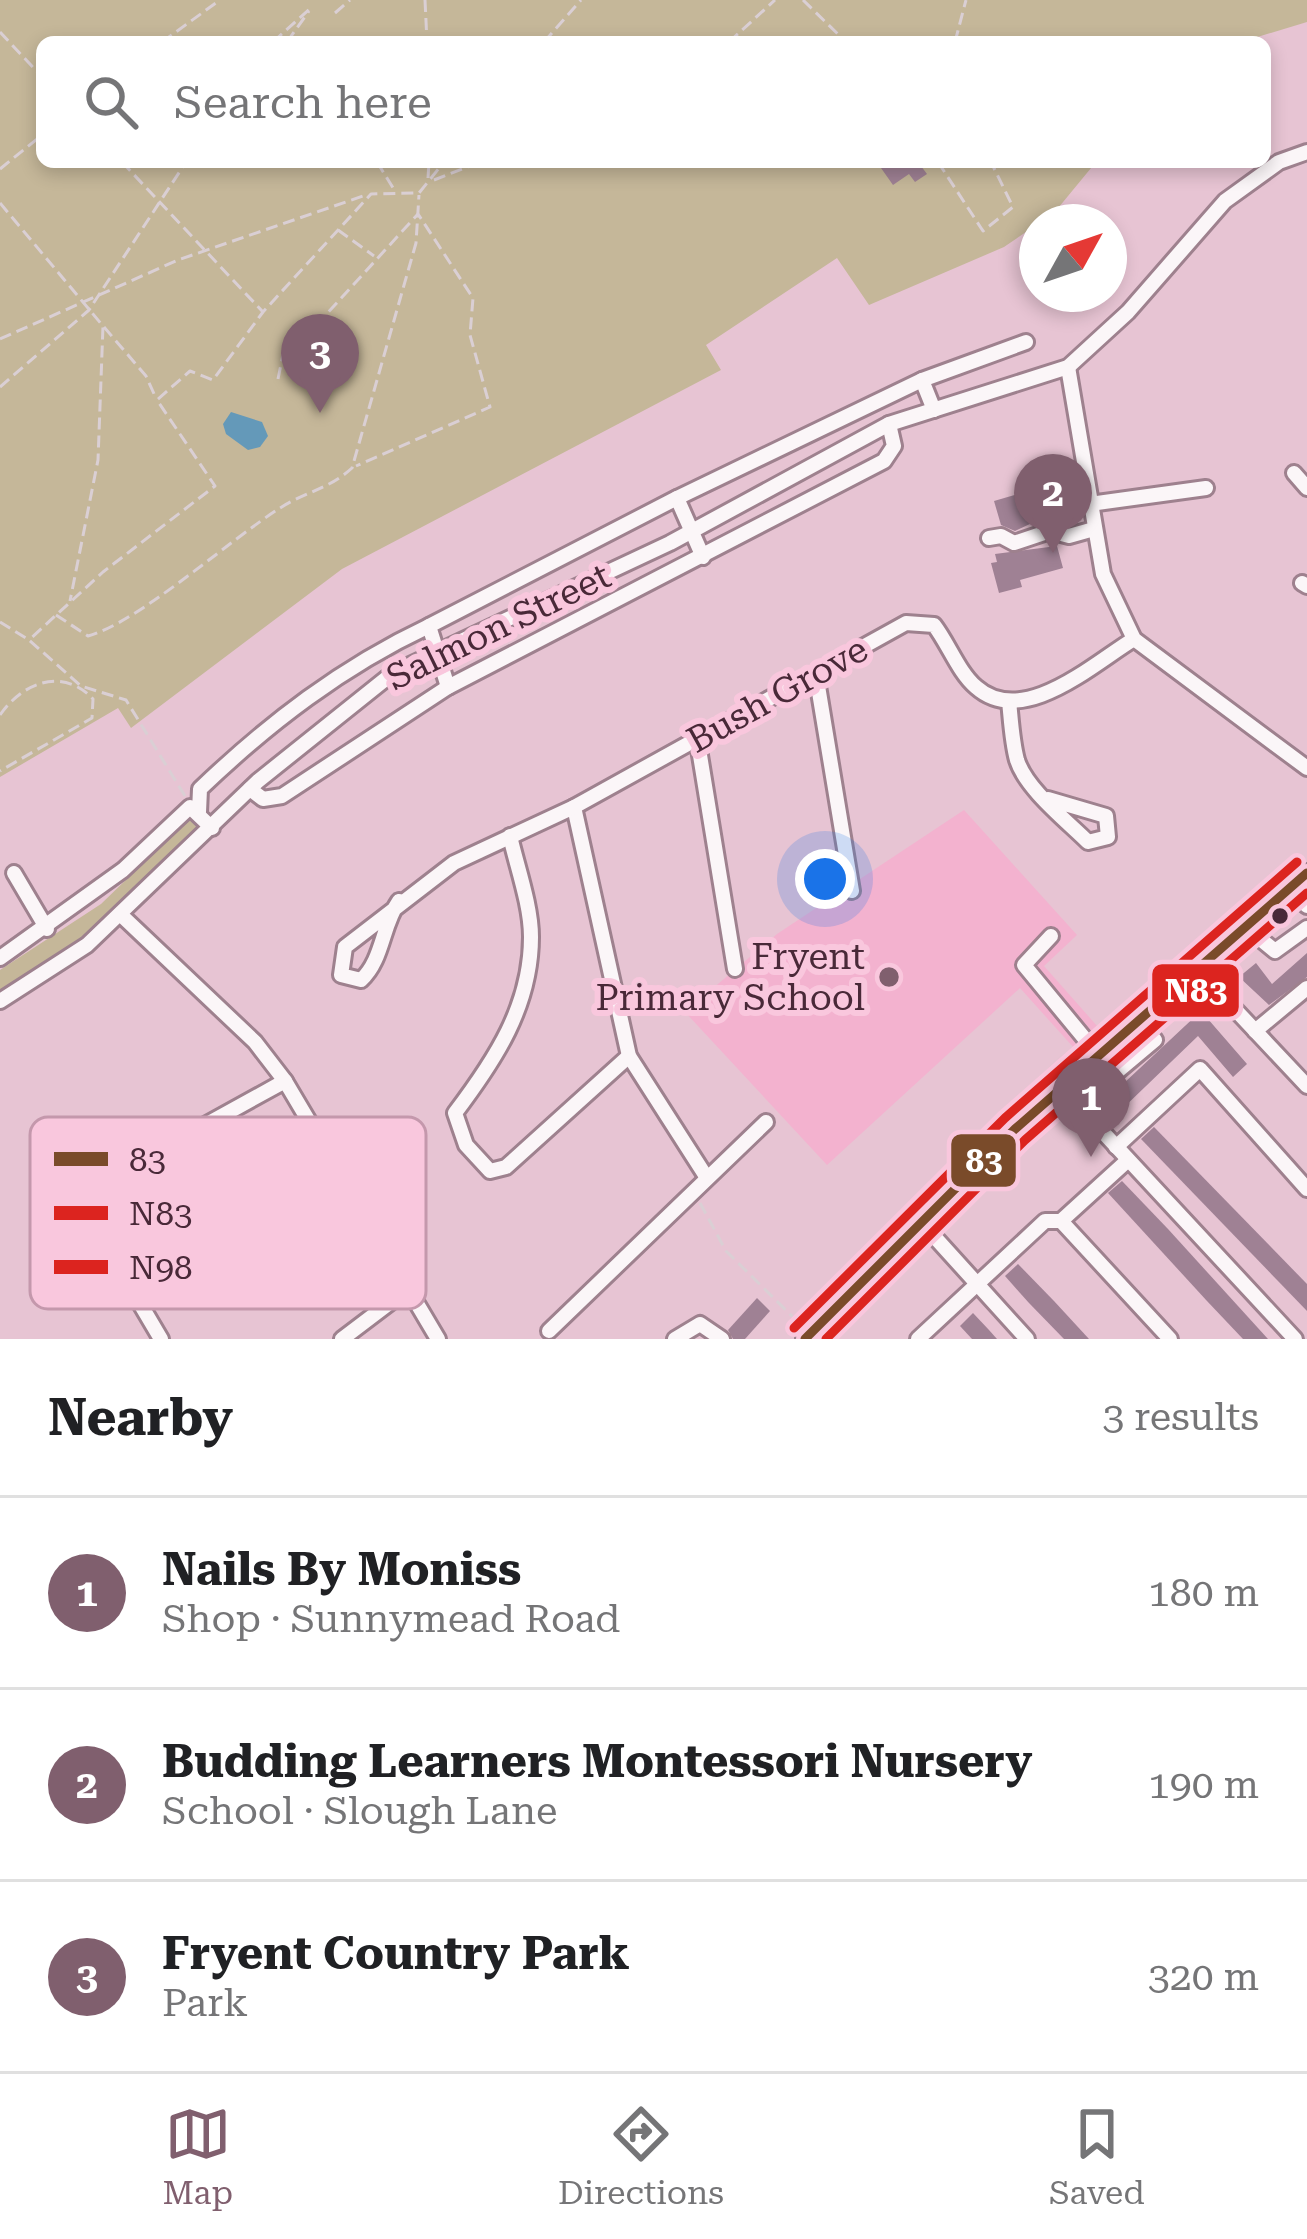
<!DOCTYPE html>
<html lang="en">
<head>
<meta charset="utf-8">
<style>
	:root { --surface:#fff; --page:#f2f2f2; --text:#202124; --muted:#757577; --line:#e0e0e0; --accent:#805f6e }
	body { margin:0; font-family:"Roboto Serif",serif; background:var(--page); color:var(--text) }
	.compass { position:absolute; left:1019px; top:204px; width:108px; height:108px; border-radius:50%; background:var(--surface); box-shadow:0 6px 18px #0003; rotate:50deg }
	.you { position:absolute; left:825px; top:879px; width:42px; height:42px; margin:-30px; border:9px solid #fff; border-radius:50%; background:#1a73e8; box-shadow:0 0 0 18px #1a73e833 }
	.badge { display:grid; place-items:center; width:78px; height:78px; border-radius:50%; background:var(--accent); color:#fff; font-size:39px; font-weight:700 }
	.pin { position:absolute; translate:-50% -99px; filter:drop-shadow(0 3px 6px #0008) }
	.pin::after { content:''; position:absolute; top:63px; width:42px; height:36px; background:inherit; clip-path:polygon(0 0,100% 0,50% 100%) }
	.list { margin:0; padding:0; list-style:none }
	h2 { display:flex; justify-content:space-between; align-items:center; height:156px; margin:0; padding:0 48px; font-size:51px }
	h2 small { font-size:39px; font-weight:400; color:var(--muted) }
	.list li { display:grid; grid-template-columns:78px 1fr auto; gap:36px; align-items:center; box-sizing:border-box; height:192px; padding:0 48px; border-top:3px solid var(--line) }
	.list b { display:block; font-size:45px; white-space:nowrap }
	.list p { margin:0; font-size:39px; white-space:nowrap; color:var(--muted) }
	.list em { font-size:39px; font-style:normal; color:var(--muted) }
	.icon { flex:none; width:66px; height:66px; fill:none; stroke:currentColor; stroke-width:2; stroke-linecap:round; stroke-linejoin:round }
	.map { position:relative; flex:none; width:1307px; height:1339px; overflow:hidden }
	.search { position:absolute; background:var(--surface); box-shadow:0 6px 18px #0003; left:36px; right:36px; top:36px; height:132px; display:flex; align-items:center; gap:30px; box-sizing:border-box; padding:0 42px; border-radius:18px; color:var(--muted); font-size:45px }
	.sheet { height:732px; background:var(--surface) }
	nav { display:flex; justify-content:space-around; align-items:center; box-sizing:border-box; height:168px; border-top:3px solid var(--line); background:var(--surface); font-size:33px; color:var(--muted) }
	nav a { display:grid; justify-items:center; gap:6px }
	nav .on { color:var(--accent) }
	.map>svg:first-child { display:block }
	.built { fill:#f3b2cf }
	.green { fill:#c5b799 }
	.water { fill:#6499b9 }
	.building { fill:#9f8194 }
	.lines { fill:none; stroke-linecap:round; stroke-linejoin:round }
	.minor-casing { stroke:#9e818e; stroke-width:20 }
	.major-casing { stroke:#9e818e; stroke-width:22 }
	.path { stroke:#dacfd4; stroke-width:3; stroke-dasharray:12 6; stroke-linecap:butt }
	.minor { stroke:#fbf6f8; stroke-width:14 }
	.major { stroke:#fbf6f8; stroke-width:16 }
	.bus-1-casing { stroke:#f9c7dd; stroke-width:18 }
	.bus-2-casing { stroke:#f9c7dd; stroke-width:18 }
	.bus-3-casing { stroke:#f9c7dd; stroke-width:18 }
	.bus-1 { stroke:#7a4b2a; stroke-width:9 }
	.bus-2 { stroke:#dc241f; stroke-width:9 }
	.bus-3 { stroke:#dc241f; stroke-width:9 }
	.bus-dot { fill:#492938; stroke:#f9c7dd; stroke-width:4.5 }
	.poi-dot { fill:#805f6e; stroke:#f9c7dd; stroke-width:4.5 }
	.labels { text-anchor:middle; stroke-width:12; stroke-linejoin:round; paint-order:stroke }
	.street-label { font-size:36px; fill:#492938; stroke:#f9c7dd }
	.poi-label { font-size:36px; fill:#492938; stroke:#f9c7dd; text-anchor:end }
	.key { fill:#f9c7dd; stroke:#c498ac; stroke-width:3 }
	.key-label { font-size:33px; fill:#492938 }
	.line-badge { stroke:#f9c7dd; stroke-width:4.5 }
	.badge-label { font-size:33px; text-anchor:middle; font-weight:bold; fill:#fff }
</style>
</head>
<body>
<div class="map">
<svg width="1307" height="1339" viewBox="0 0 1307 1339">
	<rect width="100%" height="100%" fill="#e7c4d3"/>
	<path class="built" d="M964,810L1077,935L1044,966L1098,1027L1074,1048L1020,988L827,1165L685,1012L777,934Z"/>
	<g class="green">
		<path d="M0,0H1307V22L1241,42H42V162H1096L1054,213L1004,247L869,305L837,258L706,345L721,370L342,569L131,728L118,708L0,777Z"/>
		<path d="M192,816L200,824C149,894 72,948 0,995V970L101,904Z"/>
	</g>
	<path class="water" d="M231,412L262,422L268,436L260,447L248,450L226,434L223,424Z"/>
	<g class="building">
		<path d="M890,162H927L921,166L927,174L915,182L909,174L893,185L881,168Z"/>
		<path d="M1038,488L1047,516L1015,531L1001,525L994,501Z"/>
		<path d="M1057,546L1063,568L1020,580L1022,587L999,593L991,563L997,562L995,554Z"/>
		<path d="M1307,953V977L1269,1005L1239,977L1256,963L1272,984Z"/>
		<path d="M1201,1011L1247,1064L1233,1077L1198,1036L1119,1112L1108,1098Z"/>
		<path d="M1154,1127L1307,1284V1311L1141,1139Z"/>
		<path d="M1122,1181L1168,1229L1268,1339H1243L1207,1301L1108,1193Z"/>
		<path d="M1018,1264L1054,1301L1089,1339H1064L1029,1303L1005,1276Z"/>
		<path d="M757,1298L770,1311L745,1339H733L728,1330Z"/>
		<path d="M973,1313L989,1330L997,1339H972L960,1326Z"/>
	</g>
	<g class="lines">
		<defs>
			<g id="minor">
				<path d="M1068,367L1103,574L1134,639L1307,768"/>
				<path d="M934,410L922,380L1026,342"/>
				<path d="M1294,473L1307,488"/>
				<path d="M1090,504L1206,488"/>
				<path d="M989,538L1001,536L1014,543L1050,531L1069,536L1094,529"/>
				<path d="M703,557L677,498L922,380"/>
				<path d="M1302,583L1307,586"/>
				<path d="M816,674L852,891"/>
				<path d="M448,687L429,626L677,498"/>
				<path d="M1009,701C1011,720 1012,742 1017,760C1026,789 1067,821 1088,842L1108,837L1106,816L1048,799"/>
				<path d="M697,737L735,969"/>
				<path d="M250,789L263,799L282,796L448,687L884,461L894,446L889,424"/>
				<path d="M574,807L629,1056L707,1178"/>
				<path d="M199,812L200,789C269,723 342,667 429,626"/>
				<path d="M510,836C517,867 531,905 531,937C531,1006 495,1060 455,1113L466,1145L490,1171L506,1167L629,1056"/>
				<path d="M14,873L47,929"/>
				<path d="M1288,890L1307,906"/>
				<path d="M399,901C382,925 383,960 361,980L341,975L345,947L454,863L574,807L906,623L934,625C948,643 959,673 976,687C1023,729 1094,663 1134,639"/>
				<path d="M120,914L255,1042L285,1081L438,1339"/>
				<path d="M1247,928L1275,951L1307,928"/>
				<path d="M1051,936L1024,965L1099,1056"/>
				<path d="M0,958L123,870L190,807L212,828"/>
				<path d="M1199,971L1307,1086"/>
				<path d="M0,1001L87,945L258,781L393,673L670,543L889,424L1068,367L1128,312L1225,201L1279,162L1307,152"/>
				<path d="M1255,1031L1307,988"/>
				<path d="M1080,1071L1099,1087L1155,1040L1140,1021"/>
				<path d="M1061,1087L1295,1339"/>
				<path d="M1116,1147L1200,1069L1307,1189"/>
				<path d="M1061,1221L1128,1160"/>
				<path d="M922,1223L1027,1339"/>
				<path d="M549,1331L766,1122"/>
				<path d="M161,1339L93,1224C86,1204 90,1196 104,1181L285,1081"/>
				<path d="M342,1339L408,1289"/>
				<path d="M675,1339L700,1324L722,1339"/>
				<path d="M918,1339L1045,1221H1061L1170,1339"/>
			</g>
			<path id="major" d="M805,1339L1015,1129L1307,873"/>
		</defs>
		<use href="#minor" class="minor-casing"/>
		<use href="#major" class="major-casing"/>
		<g class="path">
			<path d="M425,0L427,42"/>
			<path d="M803,0L846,42"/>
			<path d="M335,13L350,0"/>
			<path d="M0,32L42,77"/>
			<path d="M162,42L220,0"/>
			<path d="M273,42L313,6"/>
			<path d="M287,42L309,11"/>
			<path d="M544,42L581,0"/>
			<path d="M729,42L775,0"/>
			<path d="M955,42L966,0"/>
			<path d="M122,162L263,312"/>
			<path d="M377,162L395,191"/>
			<path d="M938,162L983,231L1013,207L991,162"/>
			<path d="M0,169L42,135"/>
			<path d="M428,178L429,162"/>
			<path d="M434,180L480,162"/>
			<path d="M0,203L103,326L98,460L70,601"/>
			<path d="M338,230L374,256"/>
			<path d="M104,327L146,376L155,396"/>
			<path d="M0,339L178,260L366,195"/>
			<path d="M278,379L285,345L323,318L418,214L473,298L470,335L490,407L356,466"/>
			<path d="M0,387L89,310L186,162"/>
			<path d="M56,615L88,636C139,622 228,541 280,508C305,492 329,489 352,468L416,243L419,195"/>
			<path d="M0,622L29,640"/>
			<path d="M0,715C23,682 63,667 93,699L92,718L0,771"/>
			<path d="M185,796L126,700L81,686L29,640L103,572L215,486L157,400L190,371L213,380L263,312L371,194L419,193L444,162"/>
			<path d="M700,1203L726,1251L800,1324"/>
		</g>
		<use href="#minor" class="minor"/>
		<use href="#major" class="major"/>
		<defs>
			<path id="bus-1" d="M805,1339L1015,1129L1307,873"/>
			<path id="bus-2" d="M826,1339L1025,1140L1307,893"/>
			<path id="bus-3" d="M794,1328L1005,1118L1297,862"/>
		</defs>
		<use href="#bus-1" class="bus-1-casing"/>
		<use href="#bus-2" class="bus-2-casing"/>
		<use href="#bus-3" class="bus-3-casing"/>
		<use href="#bus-1" class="bus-1"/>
		<use href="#bus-2" class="bus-2"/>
		<use href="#bus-3" class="bus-3"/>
	</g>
	<circle class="bus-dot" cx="1280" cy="916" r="10"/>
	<circle class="poi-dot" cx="889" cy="977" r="12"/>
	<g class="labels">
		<g class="street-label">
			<text transform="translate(498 626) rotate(-26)" y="13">Salmon Street</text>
			<text transform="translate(777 694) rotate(-29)" y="13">Bush Grove</text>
		</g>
		<g class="poi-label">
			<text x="865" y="969">Fryent<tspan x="865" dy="41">Primary School</tspan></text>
		</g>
	</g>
	<rect x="30" y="1117" width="396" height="192" rx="18" class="key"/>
	<rect x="54" y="1152" width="54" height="14" fill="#7a4b2a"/>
	<rect x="54" y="1206" width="54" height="14" fill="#dc241f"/>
	<rect x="54" y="1260" width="54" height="14" fill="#dc241f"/>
	<g class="key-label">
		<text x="129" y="1171">83</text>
		<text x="129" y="1225">N83</text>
		<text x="129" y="1279">N98</text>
	</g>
	<g class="line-badge">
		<rect x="1150" y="962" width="91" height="57" rx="12" fill="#dc241f"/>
		<rect x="949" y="1132" width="69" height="57" rx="12" fill="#7a4b2a"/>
	</g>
	<g class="badge-label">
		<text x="1196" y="1002">N83</text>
		<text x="984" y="1172">83</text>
	</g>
</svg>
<svg class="compass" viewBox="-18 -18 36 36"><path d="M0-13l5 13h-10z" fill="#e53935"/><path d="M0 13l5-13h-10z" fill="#757577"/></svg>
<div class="you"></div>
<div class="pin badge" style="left:1091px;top:1157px">1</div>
<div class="pin badge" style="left:1053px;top:553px">2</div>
<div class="pin badge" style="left:320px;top:413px">3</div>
<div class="search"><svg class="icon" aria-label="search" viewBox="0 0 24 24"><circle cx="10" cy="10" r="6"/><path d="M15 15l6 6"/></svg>Search here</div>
</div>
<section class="sheet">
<h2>Nearby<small>3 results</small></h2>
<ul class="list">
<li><span class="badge">1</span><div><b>Nails By Moniss</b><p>Shop · Sunnymead Road</p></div><em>180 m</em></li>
<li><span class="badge">2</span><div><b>Budding Learners Montessori Nursery</b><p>School · Slough Lane</p></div><em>190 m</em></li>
<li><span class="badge">3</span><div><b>Fryent Country Park</b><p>Park</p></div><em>320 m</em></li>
</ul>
</section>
<nav>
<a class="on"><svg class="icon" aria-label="map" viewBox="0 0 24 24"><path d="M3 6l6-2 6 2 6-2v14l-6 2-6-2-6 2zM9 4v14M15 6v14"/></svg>Map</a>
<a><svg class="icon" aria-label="directions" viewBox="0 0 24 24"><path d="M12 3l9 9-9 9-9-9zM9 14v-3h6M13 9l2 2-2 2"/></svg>Directions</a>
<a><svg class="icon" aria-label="saved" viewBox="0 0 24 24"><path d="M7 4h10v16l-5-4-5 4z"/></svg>Saved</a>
</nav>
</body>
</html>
